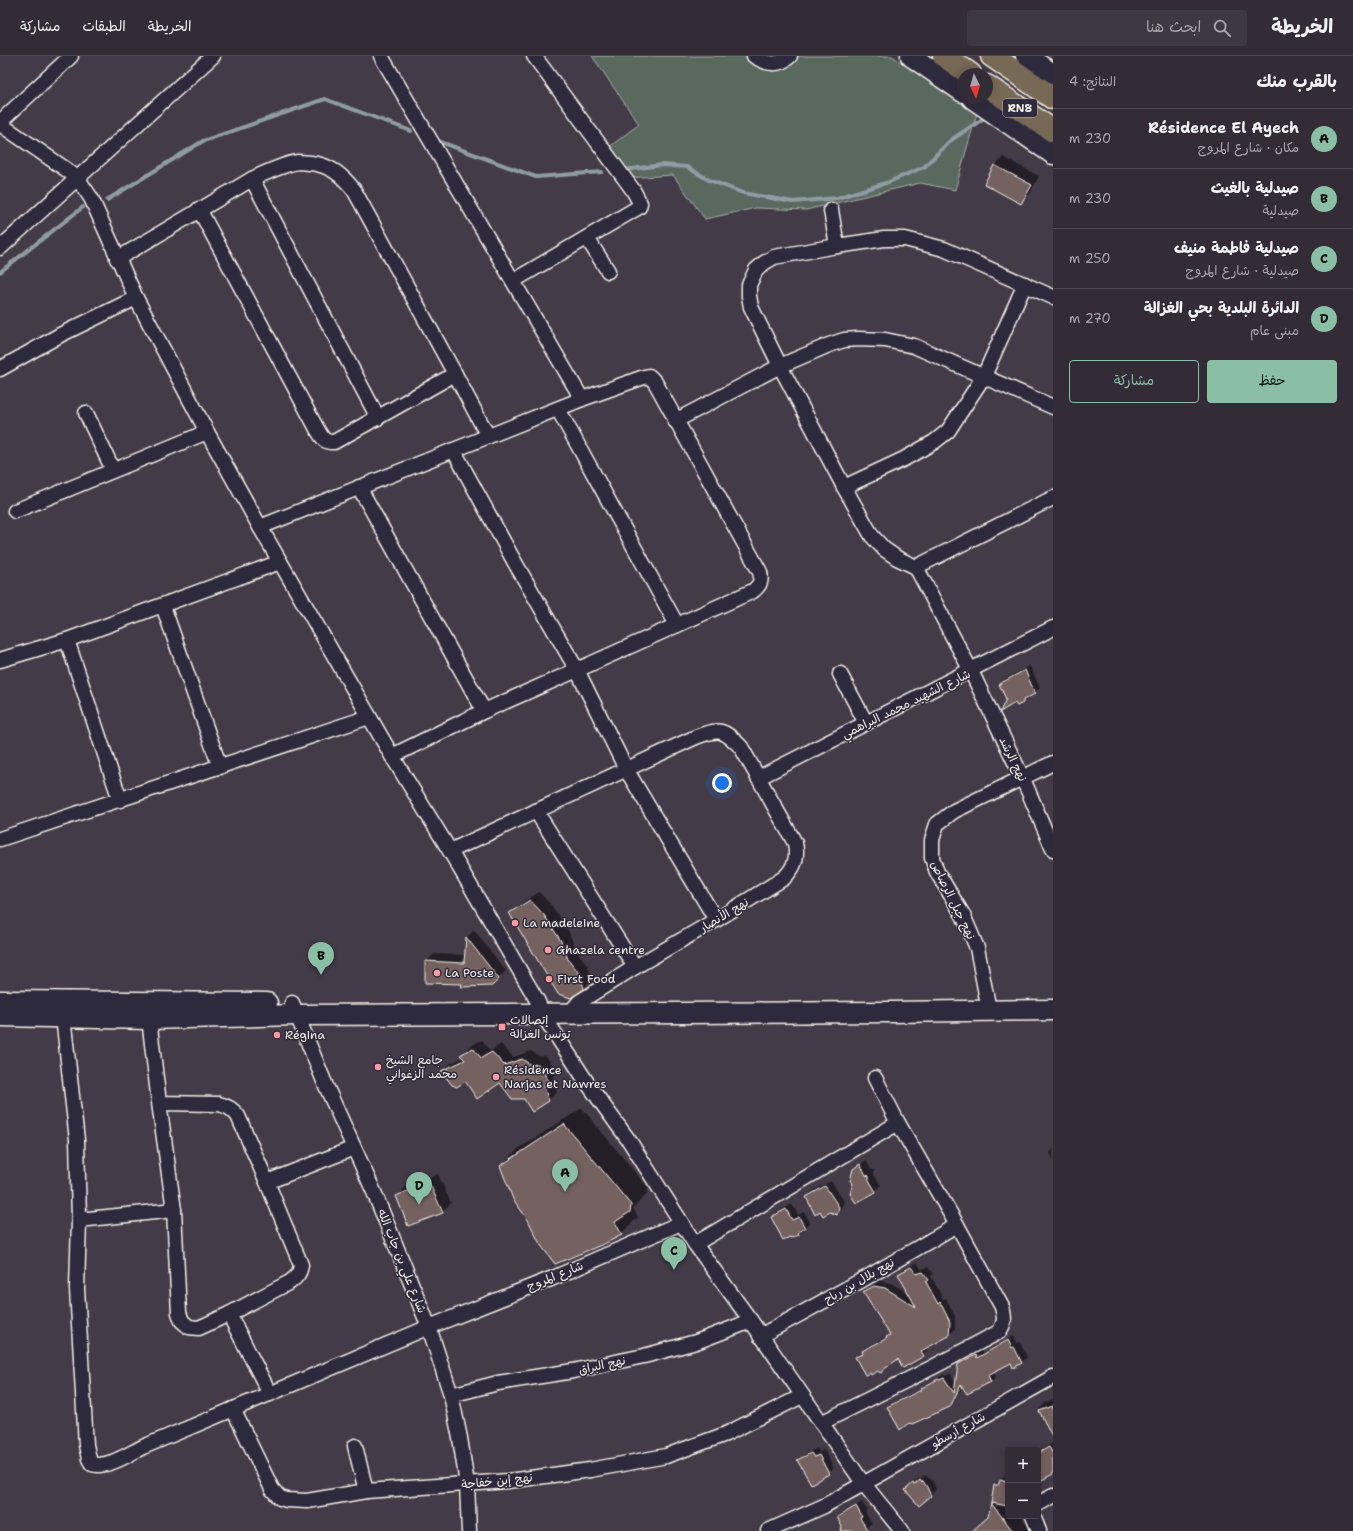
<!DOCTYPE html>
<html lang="ar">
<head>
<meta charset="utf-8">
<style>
	:root { --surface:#332c36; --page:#3e3842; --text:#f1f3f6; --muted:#a9a7ad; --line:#4e4851; --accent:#8abfa5 }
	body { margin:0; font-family:"Shantell Sans","Playpen Sans Arabic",sans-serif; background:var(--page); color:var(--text); direction:rtl }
	.controls { position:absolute; right:12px; bottom:12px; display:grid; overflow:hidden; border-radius:4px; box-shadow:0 2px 10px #0003 }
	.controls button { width:36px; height:36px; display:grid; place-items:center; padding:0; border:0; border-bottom:1px solid var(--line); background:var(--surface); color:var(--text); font:20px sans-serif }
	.compass { position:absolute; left:957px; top:12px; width:36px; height:36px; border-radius:50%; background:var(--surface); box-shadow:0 2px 10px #0003; rotate:175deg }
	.you { position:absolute; left:722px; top:727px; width:14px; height:14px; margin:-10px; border:3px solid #fff; border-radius:50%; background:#1a73e8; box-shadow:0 0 0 6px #1a73e833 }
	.badge { display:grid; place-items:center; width:26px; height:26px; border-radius:50%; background:var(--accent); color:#111; font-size:13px; font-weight:700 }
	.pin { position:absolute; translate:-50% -33px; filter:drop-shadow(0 1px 2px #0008) }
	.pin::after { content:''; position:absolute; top:21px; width:14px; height:12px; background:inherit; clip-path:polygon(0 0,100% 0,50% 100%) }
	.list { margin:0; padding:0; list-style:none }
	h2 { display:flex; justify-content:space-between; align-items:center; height:52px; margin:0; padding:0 16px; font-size:17px }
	h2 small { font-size:13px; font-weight:400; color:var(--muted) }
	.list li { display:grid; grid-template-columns:26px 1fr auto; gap:12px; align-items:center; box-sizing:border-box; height:60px; padding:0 16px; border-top:1px solid var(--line) }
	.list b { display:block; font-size:15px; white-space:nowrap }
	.list p { margin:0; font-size:13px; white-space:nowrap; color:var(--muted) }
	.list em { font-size:13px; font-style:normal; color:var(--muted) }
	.actions { display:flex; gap:8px; padding:12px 16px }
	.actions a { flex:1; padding:9px 0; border:1px solid var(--accent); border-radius:4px; text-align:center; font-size:14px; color:var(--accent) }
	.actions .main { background:var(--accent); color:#111 }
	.icon { flex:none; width:22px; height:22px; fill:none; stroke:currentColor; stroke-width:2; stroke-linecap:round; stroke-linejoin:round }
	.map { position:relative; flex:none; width:1053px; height:1475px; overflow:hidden; direction:ltr }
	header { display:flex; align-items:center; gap:24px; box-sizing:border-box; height:56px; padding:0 20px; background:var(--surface); border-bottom:1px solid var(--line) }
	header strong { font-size:19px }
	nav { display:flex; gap:22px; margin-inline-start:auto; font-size:14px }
	.search { width:280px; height:36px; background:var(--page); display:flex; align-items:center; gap:10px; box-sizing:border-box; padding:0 14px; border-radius:4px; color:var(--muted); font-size:15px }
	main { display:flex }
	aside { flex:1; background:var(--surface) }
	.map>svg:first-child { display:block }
	.green { fill:#5a6961; stroke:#a7ada4 }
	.shadow { fill:#0007 }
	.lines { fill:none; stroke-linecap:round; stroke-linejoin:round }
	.stream { stroke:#8f9da3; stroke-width:4 }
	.building { fill:#746261; stroke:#f4f1e8 }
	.street-casing { stroke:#f4f1e8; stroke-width:17 }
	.secondary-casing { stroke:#f4f1e8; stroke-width:23 }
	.highway-casing { stroke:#f4f1e8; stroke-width:25 }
	.street { stroke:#2f2a3d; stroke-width:14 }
	.secondary { stroke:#2f2a3d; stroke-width:20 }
	.highway { stroke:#776954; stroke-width:22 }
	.poi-dot { fill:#ff9aa2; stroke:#2f2a3d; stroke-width:1.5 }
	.labels { text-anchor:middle; stroke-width:3; stroke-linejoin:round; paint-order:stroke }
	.shield { fill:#2f2a3d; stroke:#b9b5b5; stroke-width:1 }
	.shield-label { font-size:11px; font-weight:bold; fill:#f4f1e8 }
	.street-label { font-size:12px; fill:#f4f1e8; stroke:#2f2a3d }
	.poi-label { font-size:12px; fill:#f4f1e8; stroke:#2f2a3d; text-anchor:start }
</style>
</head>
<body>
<header>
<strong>الخريطة</strong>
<div class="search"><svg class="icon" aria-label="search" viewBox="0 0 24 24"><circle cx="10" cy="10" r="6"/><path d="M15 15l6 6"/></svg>ابحث هنا</div>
<nav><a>الخريطة</a><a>الطبقات</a><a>مشاركة</a></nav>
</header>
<main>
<aside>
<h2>بالقرب منك<small>النتائج: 4</small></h2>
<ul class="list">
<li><span class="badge">A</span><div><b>Résidence El Ayech</b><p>مكان · شارع المروج</p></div><em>230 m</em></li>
<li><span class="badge">B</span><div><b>صيدلية بالغيث</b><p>صيدلية</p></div><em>230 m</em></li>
<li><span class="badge">C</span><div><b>صيدلية فاطمة منيف</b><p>صيدلية · شارع المروج</p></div><em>250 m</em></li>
<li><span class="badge">D</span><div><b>الدائرة البلدية بحي الغزالة</b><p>مبنى عام</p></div><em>270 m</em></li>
</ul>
<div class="actions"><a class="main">حفظ</a><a>مشاركة</a></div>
</aside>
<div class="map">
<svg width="1053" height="1475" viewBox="0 0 1053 1475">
	<rect width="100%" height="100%" fill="#443b48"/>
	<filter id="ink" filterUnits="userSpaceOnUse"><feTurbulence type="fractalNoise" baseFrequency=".025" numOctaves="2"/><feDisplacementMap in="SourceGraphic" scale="8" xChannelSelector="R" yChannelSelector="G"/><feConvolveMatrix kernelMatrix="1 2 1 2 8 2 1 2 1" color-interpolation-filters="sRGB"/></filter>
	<g filter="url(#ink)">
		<path class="green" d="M592,0H892L977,57L955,134L920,127L806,154L756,152L705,163L673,119L628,122L608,92L639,68Z"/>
		<g class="shadow">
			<path d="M1003,101L1039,120L1030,138L1021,147L995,110Z"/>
			<path d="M1030,610L1040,632L1022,646H1015L1007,643L1000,628L1006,622Z"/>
			<path d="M539,836L552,850L569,876L576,894L588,910L592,923L584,932L510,857L519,849Z"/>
			<path d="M474,874L506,915L492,929L426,906L434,898L465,899L467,881Z"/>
			<path d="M482,984L490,995L501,988L513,1001L531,995L539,1000H546L557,1016L552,1022L557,1036L549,1044L532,1055L524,1042L500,1026L465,1024L443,1015L451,1007L464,1001L462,999L470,990Z"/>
			<path d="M582,1052L648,1132L647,1138L633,1152L638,1161L621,1178L501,1110L518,1093Z"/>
			<path d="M1053,1093V1104L1050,1097Z"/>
			<path d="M866,1104L871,1113L874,1114V1119L881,1129L875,1135L855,1127L854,1113Z"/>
			<path d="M438,1118L451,1147L442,1156L397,1141L405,1132Z"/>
			<path d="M831,1125L844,1145L842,1152L836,1157L821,1154L807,1141L812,1135Z"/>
			<path d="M792,1148L798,1159L804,1156L810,1166L798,1178L772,1162L777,1156Z"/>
			<path d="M917,1206L921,1213L928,1211L933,1218L931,1220L943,1243L946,1242L955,1260V1273L949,1279L927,1291L928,1294L923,1299L898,1302L857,1301L869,1290L890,1278L864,1236L870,1231L880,1225L891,1227L911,1239L899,1218L905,1213Z"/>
			<path d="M1014,1280L1017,1287L1020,1286L1027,1301L1022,1306L1014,1311L1011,1306L993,1314L996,1320L991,1325L963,1329L955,1344L949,1350L889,1352L894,1346L925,1331L944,1318L945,1320L950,1317L956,1327L959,1308L965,1302L982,1294L983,1297Z"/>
			<path d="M1053,1343V1368L1048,1370L1039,1353L1045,1347Z"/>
			<path d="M1053,1387V1417L1038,1424V1395Z"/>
			<path d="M817,1392L820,1396L824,1394L834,1412L828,1418L798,1404L804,1399Z"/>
			<path d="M926,1419L928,1422L929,1421L933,1425L936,1434L930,1439L906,1434L919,1422L920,1424Z"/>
			<path d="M1006,1419L1008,1420V1460H1020L1032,1475H981L989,1461L995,1429Z"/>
			<path d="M862,1446L867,1454L865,1456L872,1467L861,1475H843V1471L838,1461L843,1456Z"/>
		</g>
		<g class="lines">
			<g class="stream">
				<path d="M435,84L536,121L602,116"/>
				<path d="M624,114L662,109L687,111L709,124L743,137L793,146L837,142L886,127L924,111L951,84L984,62"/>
				<path d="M107,144L203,85L325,43L411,75"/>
				<path d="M0,216L83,151"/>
			</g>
		</g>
		<g class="building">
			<path d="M994,109L1032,129L1021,148L984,128Z"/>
			<path d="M1025,614L1035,638L1023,644V647L1017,650L1015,647L1000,656L1006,643L999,628Z"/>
			<path d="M530,844L544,859L561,885L568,903L580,918L584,933L571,942L558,938L509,857Z"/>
			<path d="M466,881L499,923L492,930L461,931L462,928L425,927V905L464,907Z"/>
			<path d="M473,992L481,1002L492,996L504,1009L522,1003L531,1009L538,1008L549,1025L544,1031L549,1045L532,1056L524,1043H512L500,1027L477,1043L465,1025L457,1031L452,1029L441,1015L465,1004L460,999Z"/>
			<path d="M564,1068L631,1149L630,1156L615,1166L622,1179L606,1187L555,1208L540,1188L528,1164L513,1143L500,1110Z"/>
			<path d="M860,1108L866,1119L869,1120V1124L876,1136L856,1147L850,1138L853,1127L850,1125L853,1113Z"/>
			<path d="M429,1126L443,1157L408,1170L396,1140Z"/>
			<path d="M825,1130L839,1151L837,1159L830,1156L823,1160L820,1155L815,1159L806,1141Z"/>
			<path d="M786,1153L792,1164L799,1161L805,1172L798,1176L799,1179L791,1182L790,1181L783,1184L771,1161Z"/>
			<path d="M911,1211L916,1218L923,1216L929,1224L926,1226L938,1248L940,1246L950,1266L949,1280L921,1295L924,1300L903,1312L898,1303L883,1314L881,1317L877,1315L871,1319L870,1317L865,1319L855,1301L863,1298L862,1295L887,1282L886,1281L890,1279L863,1236L874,1230L885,1232L916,1251L898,1218Z"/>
			<path d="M1008,1284L1012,1292L1014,1291L1022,1307L1013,1312L1011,1307L988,1319L991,1326L967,1338L961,1329L950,1351L912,1368L909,1367L900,1374L887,1351L921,1334L920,1333L938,1323L939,1324L944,1322L954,1337L958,1308L976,1299L977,1302Z"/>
			<path d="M1053,1350V1382L1039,1355Z"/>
			<path d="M1049,1391L1053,1398V1418L1038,1426V1397Z"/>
			<path d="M811,1397L814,1401L819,1399L829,1418L811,1428L797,1404Z"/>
			<path d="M920,1424L922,1427L923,1425L927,1431L931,1440L919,1450L905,1434L913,1427L914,1429Z"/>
			<path d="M1000,1424L1008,1426V1450L991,1447L994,1429H998Z"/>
			<path d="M991,1447L1013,1475H972L988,1461Z"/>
			<path d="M856,1450L862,1461L860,1462L868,1475H841L842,1471L837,1461Z"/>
		</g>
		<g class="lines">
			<defs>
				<g id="street">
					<path d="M381,0L582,343"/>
					<path d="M754,0C767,8 778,11 790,0"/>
					<path d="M0,66L71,0"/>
					<path d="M0,68L67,114L78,123L91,142L136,242L207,376L260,471L392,700L450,795L538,946L543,959L588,1028L630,1086L695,1188L751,1265L863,1427L902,1475"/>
					<path d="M252,123L378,362"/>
					<path d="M199,153L317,373C322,381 324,387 334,386L455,318"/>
					<path d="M831,154L837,190"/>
					<path d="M587,182L608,215"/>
					<path d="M0,192L213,0"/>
					<path d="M117,203L252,123C265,117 284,108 298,106C302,106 307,107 311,107C330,109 342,119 354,134L455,318L488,380"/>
					<path d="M513,225L639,151L640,147L633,134L534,0"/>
					<path d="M1053,241L944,193L905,183H884L837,190L774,201L764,207L756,214L749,229V240L751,251L780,310L844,431L872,480L884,493L897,502L916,511L971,615L1023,723L1053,793"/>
					<path d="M0,313L60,279L136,242"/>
					<path d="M558,353L677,569"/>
					<path d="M86,357L113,414"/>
					<path d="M675,365L780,310L829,289L844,284L858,283L885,284L914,290L1053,351"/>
					<path d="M454,395L514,505L577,614L626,713L716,864"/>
					<path d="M359,431L484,655"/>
					<path d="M844,431L904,403L934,386L948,375L984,320L1025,228"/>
					<path d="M15,455L207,376"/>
					<path d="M260,471L582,343L644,321L649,320L655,326L760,516C762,525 760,529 753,535L577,614L484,655L392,700"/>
					<path d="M916,511L1053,442"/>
					<path d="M163,550L220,711"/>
					<path d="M67,584L120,744"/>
					<path d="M0,604L67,584L280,506"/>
					<path d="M840,618L866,667"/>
					<path d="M758,722L1053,572"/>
					<path d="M536,755L635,911"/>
					<path d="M0,783L369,661"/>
					<path d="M450,795L696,681C720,672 723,673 741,691L795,787C798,802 795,811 784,822L716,864L635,911L579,946L569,958"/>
					<path d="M292,947L326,1030L374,1136L429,1271L451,1339L460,1382L467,1428L469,1475"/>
					<path d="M989,954L977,892L963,859L937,816L932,802V784L937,768L954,755L1053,707"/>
					<path d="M63,961L77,1084L79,1164L77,1233L86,1389L89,1403L92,1408C107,1413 130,1397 143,1391L429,1271L553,1222L681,1167"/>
					<path d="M149,963L159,1047L174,1154L179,1257L182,1265L189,1271L199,1272L229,1258L290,1226C297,1221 300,1217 301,1209L267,1126L238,1060C232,1053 228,1050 219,1048L159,1047"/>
					<path d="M267,1126L354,1092"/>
					<path d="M79,1164L174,1154"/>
					<path d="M695,1188L898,1067"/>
					<path d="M229,1258L270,1338"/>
					<path d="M760,1280L864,1223L957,1169"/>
					<path d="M451,1339L498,1327L573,1315L644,1300L696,1286L751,1265"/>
					<path d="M233,1353L272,1433L280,1442L287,1444L307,1445L366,1435L508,1425L590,1414L666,1400L726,1378L802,1340"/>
					<path d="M821,1367L933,1311L999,1276C1005,1267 1005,1262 1002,1251L957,1169L898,1067L875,1022"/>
					<path d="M355,1390L366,1435"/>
					<path d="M1038,1448L1053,1440"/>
					<path d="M1033,1460L1039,1475"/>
					<path d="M768,1475L824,1450L1053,1321"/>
				</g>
				<g id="secondary">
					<path d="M911,0L963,36"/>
					<path d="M1026,0L1053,18"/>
					<path d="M972,42L1053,98"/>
					<path d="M0,945L267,947"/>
					<path d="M0,960L149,963L296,959L891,956L1053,954"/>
				</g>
				<g id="highway">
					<path d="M944,0L970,18"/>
					<path d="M992,0L1053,42"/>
					<path d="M987,30L1053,75"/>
				</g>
			</defs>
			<use href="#street" class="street-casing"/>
			<use href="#secondary" class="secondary-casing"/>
			<use href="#highway" class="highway-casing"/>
			<use href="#street" class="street"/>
			<use href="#secondary" class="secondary"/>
			<use href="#highway" class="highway"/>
		</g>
	</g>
	<g class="poi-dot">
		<circle cx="515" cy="867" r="4"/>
		<circle cx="548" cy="894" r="4"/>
		<circle cx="437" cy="917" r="4"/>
		<circle cx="549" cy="923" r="4"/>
		<rect x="498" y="967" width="8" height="8" rx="2"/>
		<circle cx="277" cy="979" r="4"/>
		<circle cx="378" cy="1011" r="4"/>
		<circle cx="496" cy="1021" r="4"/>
	</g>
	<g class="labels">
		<rect class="shield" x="1003" y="43" width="34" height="18" rx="3"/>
		<g class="shield-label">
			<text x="1020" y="56">RN8</text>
		</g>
		<g class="street-label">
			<text transform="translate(906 648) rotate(-26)" y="4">شارع الشهيد محمد البراهمي</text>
			<text transform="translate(1013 703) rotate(64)" y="4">نهج الرشد</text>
			<text transform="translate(953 844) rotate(64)" y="4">نهج جبل الرصاص</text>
			<text transform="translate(724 859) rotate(-31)" y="4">نهج الأنصار</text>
			<text transform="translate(402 1205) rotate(68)" y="4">شارع علي بن جاب الله</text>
			<text transform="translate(555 1220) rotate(-22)" y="4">شارع المروج</text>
			<text transform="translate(859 1225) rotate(-30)" y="4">نهج بلال بن رباح</text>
			<text transform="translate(602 1309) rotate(-12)" y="4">نهج البراق</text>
			<text transform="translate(958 1374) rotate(-29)" y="4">شارع أرسطو</text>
			<text transform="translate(497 1425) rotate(-6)" y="4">نهج إبن خفاجة</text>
		</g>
		<g class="poi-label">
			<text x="523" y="871">La madeleine</text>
			<text x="556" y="898">Ghazela centre</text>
			<text x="445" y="921">La Poste</text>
			<text x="557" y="927">First Food</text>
			<text x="510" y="968">إتصالات<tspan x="510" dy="14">تونس الغزالة</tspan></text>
			<text x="285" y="983">Régina</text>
			<text x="386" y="1008">جامع الشيخ<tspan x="386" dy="14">محمد الزغواني</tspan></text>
			<text x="504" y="1018">Résidence<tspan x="504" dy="14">Narjas et Nawres</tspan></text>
		</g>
	</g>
</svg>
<div class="controls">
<button>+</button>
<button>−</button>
</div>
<svg class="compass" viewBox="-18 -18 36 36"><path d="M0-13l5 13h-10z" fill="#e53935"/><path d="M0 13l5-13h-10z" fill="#a9a7ad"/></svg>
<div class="you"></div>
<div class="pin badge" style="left:565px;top:1136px">A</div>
<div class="pin badge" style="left:321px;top:919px">B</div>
<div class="pin badge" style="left:674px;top:1214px">C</div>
<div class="pin badge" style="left:419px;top:1149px">D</div>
</div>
</main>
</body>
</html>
